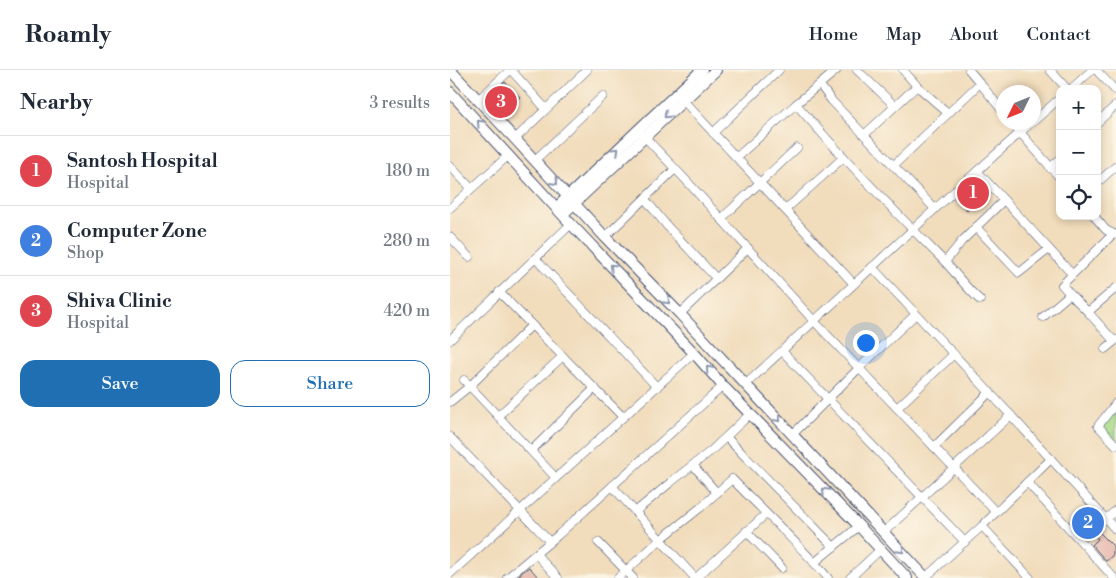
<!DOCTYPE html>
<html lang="en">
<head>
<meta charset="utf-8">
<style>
	:root { --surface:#fff; --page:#f6f6f7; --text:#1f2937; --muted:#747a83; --line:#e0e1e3; --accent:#1f6fb2 }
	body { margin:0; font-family:"Libre Bodoni",serif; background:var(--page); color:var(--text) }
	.controls { position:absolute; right:15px; top:15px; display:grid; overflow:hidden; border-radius:10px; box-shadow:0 2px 8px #0003 }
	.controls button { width:45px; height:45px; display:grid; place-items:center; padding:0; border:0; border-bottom:1px solid var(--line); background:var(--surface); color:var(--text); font:25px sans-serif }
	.compass { position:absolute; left:546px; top:15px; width:45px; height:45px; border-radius:50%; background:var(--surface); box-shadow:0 2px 8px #0003; rotate:227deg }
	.you { position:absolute; left:415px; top:272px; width:18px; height:18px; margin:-12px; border:4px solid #fff; border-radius:50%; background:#1a73e8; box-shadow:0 0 0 8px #1a73e833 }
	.badge { display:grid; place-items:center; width:32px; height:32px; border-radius:50%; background:var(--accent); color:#fff; font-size:16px; font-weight:700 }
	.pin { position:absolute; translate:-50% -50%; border:2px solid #fff; box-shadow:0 1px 5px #0006 }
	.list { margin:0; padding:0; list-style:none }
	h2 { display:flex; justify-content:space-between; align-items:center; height:65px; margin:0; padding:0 20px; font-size:21px }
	h2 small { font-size:16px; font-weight:400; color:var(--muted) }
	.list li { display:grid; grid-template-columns:32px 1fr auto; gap:15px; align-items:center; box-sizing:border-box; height:70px; padding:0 20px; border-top:1px solid var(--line) }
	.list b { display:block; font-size:19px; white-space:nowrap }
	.list p { margin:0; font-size:16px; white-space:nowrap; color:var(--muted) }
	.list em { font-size:16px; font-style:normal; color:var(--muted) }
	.actions { display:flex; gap:10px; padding:15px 20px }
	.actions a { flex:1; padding:11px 0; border:1px solid var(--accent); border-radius:15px; text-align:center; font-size:18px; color:var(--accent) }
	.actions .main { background:var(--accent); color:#fff }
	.icon { flex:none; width:28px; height:28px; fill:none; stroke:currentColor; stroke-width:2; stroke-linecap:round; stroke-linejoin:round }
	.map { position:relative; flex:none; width:666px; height:508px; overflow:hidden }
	header { display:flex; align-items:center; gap:30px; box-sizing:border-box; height:70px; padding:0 25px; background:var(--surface); border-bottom:1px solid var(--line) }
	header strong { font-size:24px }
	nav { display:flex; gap:28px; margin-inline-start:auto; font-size:18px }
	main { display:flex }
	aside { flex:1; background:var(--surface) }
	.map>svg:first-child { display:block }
	.green { fill:#a9dc8b; stroke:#628674 }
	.building { fill:#e4aaa2 }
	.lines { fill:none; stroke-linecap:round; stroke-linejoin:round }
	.minor-casing { stroke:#3b496c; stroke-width:9 }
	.tertiary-casing { stroke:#3b496c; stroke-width:12 }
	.minor { stroke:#fff; stroke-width:8 }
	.tertiary { stroke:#fff; stroke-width:10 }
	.oneway { stroke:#8d97ae }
</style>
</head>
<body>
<header>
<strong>Roamly</strong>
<nav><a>Home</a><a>Map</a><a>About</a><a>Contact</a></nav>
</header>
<main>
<aside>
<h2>Nearby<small>3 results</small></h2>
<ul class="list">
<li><span class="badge" style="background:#e0444e">1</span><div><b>Santosh Hospital</b><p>Hospital</p></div><em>180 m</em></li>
<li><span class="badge" style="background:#3f7fe0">2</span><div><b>Computer Zone</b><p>Shop</p></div><em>280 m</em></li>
<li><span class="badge" style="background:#e0444e">3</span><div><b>Shiva Clinic</b><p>Hospital</p></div><em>420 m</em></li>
</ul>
<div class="actions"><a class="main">Save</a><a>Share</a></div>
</aside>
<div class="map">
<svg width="666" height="508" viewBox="0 0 666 508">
	<rect width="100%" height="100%" fill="#fcf5e5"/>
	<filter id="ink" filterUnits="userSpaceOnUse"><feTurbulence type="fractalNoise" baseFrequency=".02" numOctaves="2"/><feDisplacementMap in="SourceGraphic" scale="10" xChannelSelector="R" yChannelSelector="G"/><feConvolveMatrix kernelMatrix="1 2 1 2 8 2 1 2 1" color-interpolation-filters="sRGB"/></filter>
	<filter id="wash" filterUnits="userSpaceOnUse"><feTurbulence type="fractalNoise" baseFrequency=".0096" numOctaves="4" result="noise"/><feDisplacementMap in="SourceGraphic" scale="20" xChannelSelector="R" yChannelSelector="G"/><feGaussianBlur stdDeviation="1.12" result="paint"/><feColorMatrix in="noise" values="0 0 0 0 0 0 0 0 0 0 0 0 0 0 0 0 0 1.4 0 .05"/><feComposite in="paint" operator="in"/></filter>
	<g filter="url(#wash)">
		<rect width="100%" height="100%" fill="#f1dcbb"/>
		<path class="green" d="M666,339V374L648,356Z"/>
		<g id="blocks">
			<g class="building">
				<path d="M55,12L70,27L51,45L37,29Z"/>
				<path d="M527,109L538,121L517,140L506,128Z"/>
				<path d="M640,447L651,461L649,462L663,476V485L656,491L642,475L648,469L638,457L636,459L632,455Z"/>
				<path d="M79,497L89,508H71L69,505Z"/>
			</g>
		</g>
	</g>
	<g filter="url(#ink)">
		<use href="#blocks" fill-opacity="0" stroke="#3b496c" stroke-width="1"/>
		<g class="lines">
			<defs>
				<g id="minor">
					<path d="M61,0L96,39"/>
					<path d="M407,0L445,36"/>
					<path d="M600,0L617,19"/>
					<path d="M646,0L666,21"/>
					<path d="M530,13L554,43"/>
					<path d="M370,15L381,30L399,49L485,139"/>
					<path d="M467,16L498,43"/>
					<path d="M621,19L642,0"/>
					<path d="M230,27L404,214"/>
					<path d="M28,30L60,0"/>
					<path d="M346,34C393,88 443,140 493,190C506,203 516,218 530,230"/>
					<path d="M584,51L610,28"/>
					<path d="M561,52L610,108"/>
					<path d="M647,53L666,35"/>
					<path d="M263,63L329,0"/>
					<path d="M192,64L234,108L364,251L546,442"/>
					<path d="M414,65L467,16L453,0"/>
					<path d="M65,69L137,0"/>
					<path d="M287,87L346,34L387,0"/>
					<path d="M85,90L153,26"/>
					<path d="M0,96L21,118"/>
					<path d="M443,96L530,13L519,0"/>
					<path d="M600,98L610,89"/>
					<path d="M527,101L554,130"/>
					<path d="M647,113L666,96"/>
					<path d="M195,129L217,156L266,208"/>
					<path d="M0,138L59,85"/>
					<path d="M336,139L394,87"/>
					<path d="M644,146L656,160L666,165"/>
					<path d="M271,149L347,78"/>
					<path d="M526,157L569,203L599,179"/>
					<path d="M0,167L19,187"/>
					<path d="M155,167L225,99"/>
					<path d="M85,188L207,317"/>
					<path d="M495,192L512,171L554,130L622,204"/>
					<path d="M422,197L555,339L666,460"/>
					<path d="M49,222L173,347"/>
					<path d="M620,224L612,215L663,164"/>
					<path d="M638,242L664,271"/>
					<path d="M230,244L298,178"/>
					<path d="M593,247L620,224L638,242L666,218"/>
					<path d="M0,270L121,154"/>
					<path d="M655,279L666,270"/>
					<path d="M332,281L515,472"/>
					<path d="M14,310L106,408"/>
					<path d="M295,315L498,127L582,52"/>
					<path d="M0,332L20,316L82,255"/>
					<path d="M666,333L648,356L666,375"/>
					<path d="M447,338L504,284"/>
					<path d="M48,346L113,286"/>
					<path d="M342,365L409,298L466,244"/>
					<path d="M0,367L100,472"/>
					<path d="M276,367L384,477"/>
					<path d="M484,377L540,322"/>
					<path d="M81,381L145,318"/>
					<path d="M243,395L267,423"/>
					<path d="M577,412L664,508"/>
					<path d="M162,416L245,508"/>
					<path d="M185,442L221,412L262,380L300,344"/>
					<path d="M656,449L666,440"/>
					<path d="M532,456L601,389"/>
					<path d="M296,461L332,498"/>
					<path d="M434,462L561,345"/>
					<path d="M148,472L183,508"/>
					<path d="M86,484L108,508"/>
					<path d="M364,493L409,456"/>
					<path d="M0,504L244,283"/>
					<path d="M476,507L532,456L580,508"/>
					<path d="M57,508L107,466L273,316"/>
					<path d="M168,508L210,470L250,438L282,409C314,442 348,473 378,508"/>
					<path d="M246,508L316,444"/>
					<path d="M400,508L430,480"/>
				</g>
				<g id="tertiary">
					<path d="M0,0L65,69L155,167L230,244L476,508"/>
					<path d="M0,22L121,154L244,283L273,316L409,456L457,508"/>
					<path d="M107,137L188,60L252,0"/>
					<path d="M113,144L266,0"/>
				</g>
			</defs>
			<use href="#minor" class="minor-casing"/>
			<use href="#tertiary" class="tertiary-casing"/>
			<use href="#minor" class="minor"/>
			<use href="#tertiary" class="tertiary"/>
		</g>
		<defs><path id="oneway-chevron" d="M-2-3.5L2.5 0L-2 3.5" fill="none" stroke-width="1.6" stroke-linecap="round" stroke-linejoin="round" transform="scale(1.25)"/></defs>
		<g class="oneway">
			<use href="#oneway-chevron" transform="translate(217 45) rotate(137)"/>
			<use href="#oneway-chevron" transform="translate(30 53) rotate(-133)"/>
			<use href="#oneway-chevron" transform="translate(166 81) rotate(-44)"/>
			<use href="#oneway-chevron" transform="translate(105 112) rotate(48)"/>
			<use href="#oneway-chevron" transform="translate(163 197) rotate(-134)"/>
			<use href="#oneway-chevron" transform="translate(217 231) rotate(46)"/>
			<use href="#oneway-chevron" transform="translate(259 299) rotate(-131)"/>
			<use href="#oneway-chevron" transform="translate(328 349) rotate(48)"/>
			<use href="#oneway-chevron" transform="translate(375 421) rotate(-134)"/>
			<use href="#oneway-chevron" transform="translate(451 480) rotate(47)"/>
		</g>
	</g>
</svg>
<div class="controls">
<button>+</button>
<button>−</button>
<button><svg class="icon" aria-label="locate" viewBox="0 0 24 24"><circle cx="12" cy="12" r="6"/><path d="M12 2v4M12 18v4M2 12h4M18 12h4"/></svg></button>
</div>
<svg class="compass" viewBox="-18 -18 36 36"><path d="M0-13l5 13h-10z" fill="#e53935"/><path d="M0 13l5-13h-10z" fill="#747a83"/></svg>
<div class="you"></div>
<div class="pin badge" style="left:523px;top:123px;background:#e0444e">1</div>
<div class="pin badge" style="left:638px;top:453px;background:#3f7fe0">2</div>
<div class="pin badge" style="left:51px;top:32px;background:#e0444e">3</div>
</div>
</main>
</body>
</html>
